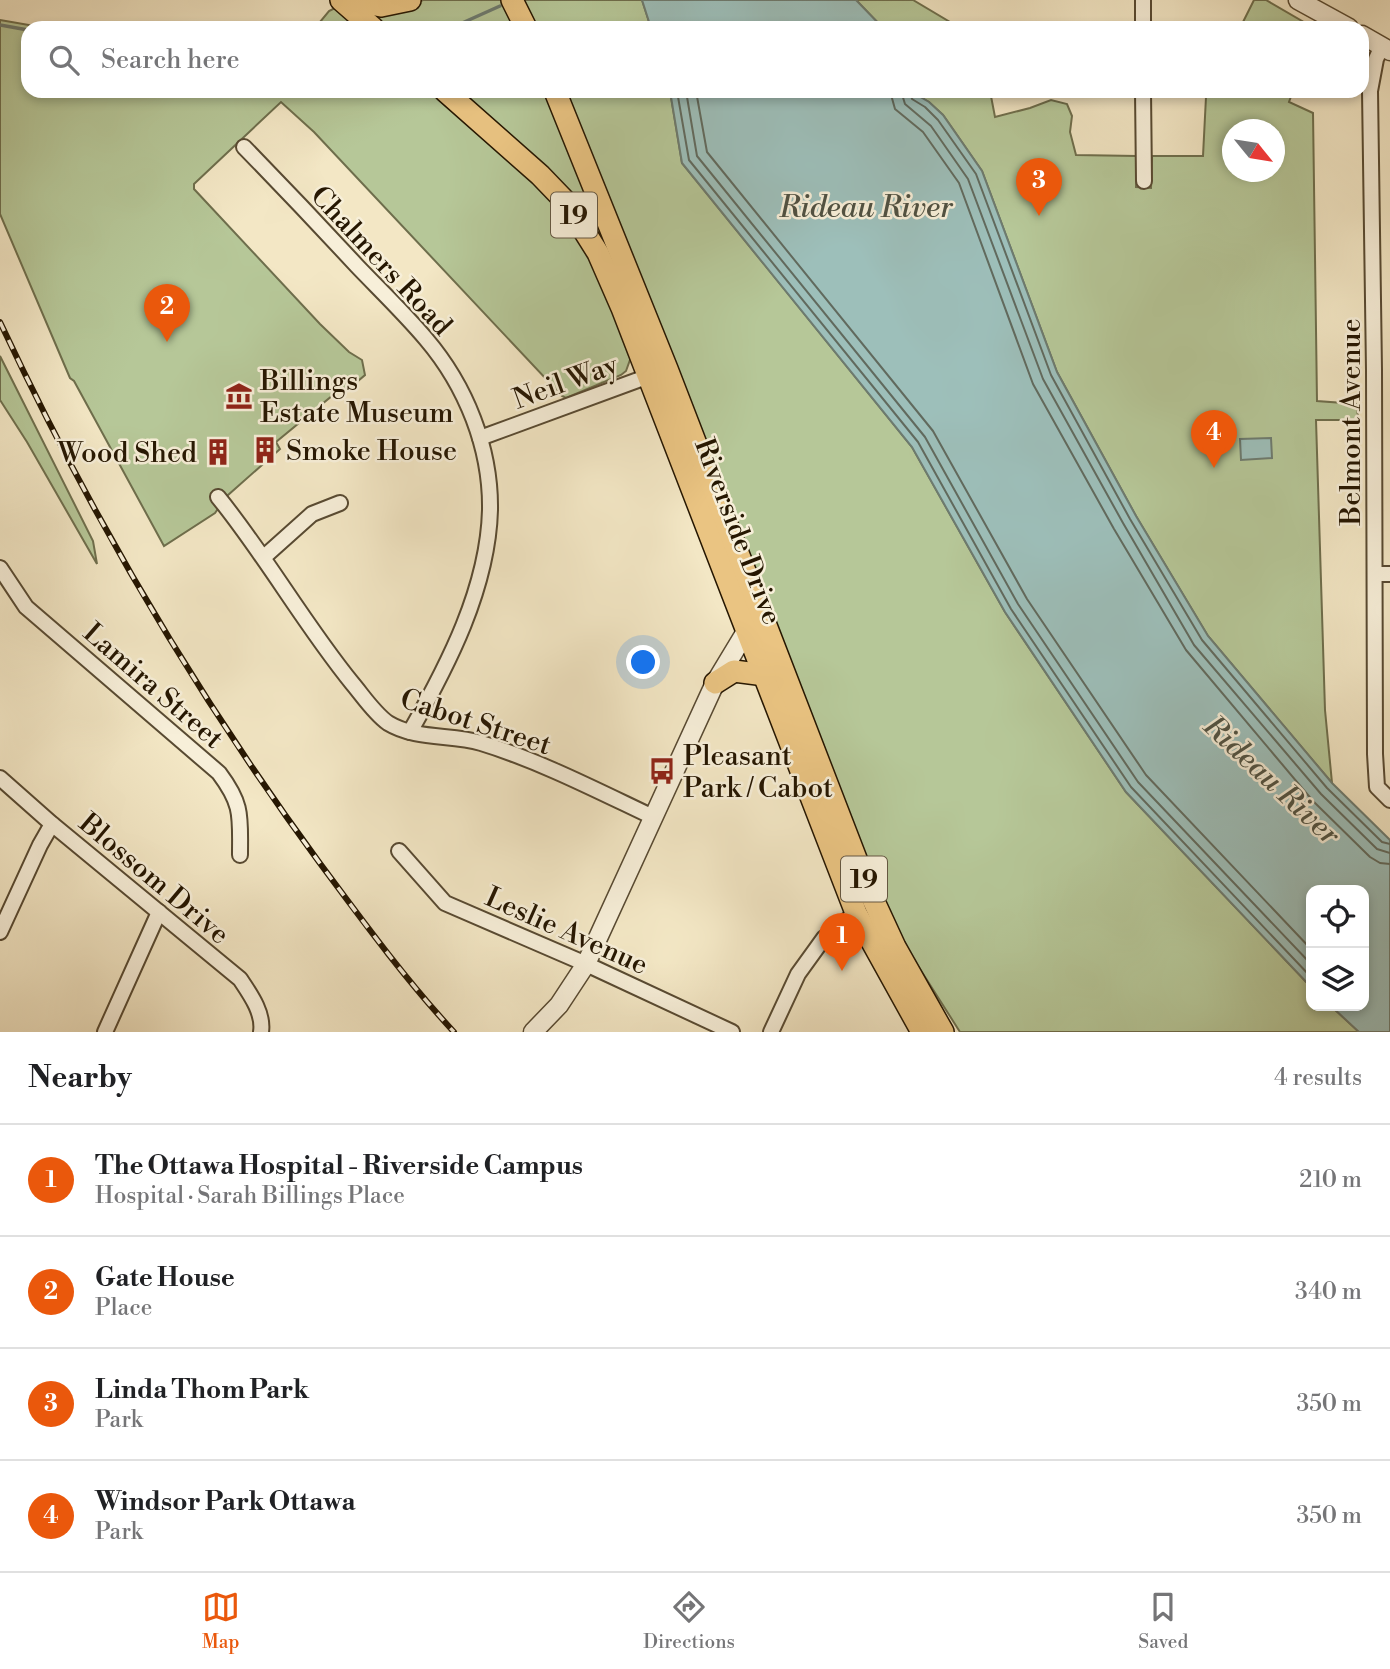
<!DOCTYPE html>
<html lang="en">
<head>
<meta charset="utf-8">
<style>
	:root { --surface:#fff; --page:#f6f6f6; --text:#202124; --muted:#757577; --line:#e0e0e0; --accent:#ea580c }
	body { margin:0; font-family:"Libre Bodoni",serif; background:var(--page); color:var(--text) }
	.controls { position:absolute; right:21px; bottom:21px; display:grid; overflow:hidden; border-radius:14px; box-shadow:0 4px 10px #0003 }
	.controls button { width:63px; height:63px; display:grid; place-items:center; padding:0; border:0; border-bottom:2px solid var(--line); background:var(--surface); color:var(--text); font:35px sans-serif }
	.compass { position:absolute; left:1222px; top:119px; width:63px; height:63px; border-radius:50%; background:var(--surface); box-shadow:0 4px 10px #0003; rotate:120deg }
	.you { position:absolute; left:644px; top:663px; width:24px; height:24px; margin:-18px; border:5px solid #fff; border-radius:50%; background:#1a73e8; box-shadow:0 0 0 10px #1a73e833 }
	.badge { display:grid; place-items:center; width:46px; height:46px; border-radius:50%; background:var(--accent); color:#fff; font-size:23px; font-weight:700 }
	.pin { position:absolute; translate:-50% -58px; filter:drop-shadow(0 2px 4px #0008) }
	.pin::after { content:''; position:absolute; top:37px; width:24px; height:21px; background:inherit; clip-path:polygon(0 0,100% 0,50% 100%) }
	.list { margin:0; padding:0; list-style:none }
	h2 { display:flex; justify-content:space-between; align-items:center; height:91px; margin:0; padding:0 28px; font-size:30px }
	h2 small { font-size:23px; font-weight:400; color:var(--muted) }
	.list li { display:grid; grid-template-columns:46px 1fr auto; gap:21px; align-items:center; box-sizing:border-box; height:112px; padding:0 28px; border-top:2px solid var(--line) }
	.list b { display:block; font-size:26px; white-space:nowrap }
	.list p { margin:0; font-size:23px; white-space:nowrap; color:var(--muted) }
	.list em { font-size:23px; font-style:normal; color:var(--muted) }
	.icon { flex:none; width:38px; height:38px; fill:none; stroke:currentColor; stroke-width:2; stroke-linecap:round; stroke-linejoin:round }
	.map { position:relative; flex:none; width:1390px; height:1032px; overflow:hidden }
	.search { position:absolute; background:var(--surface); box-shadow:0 4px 10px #0003; left:21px; right:21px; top:21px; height:77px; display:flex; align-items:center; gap:18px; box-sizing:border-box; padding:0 24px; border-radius:21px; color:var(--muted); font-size:26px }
	.sheet { height:539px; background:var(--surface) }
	nav { display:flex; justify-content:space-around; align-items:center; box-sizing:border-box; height:98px; border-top:2px solid var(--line); background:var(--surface); font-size:19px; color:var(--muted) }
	nav a { display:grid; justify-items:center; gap:4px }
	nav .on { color:var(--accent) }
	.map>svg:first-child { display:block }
	.green { fill:#b6c798; stroke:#6e6e4c; stroke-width:2; fill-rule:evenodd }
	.water { fill:#9dbfba; stroke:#6d7b70; stroke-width:2 }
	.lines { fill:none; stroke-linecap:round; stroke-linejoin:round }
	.shore { stroke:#616a5e; stroke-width:2 }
	.stream { stroke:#6d7b70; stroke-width:3.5 }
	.minor-casing { stroke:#584a32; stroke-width:18 }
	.tertiary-casing { stroke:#584a32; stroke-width:21 }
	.primary-casing { stroke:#251601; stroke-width:24 }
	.minor { stroke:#f7efd9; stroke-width:14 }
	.tertiary { stroke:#f7efd9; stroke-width:18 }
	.primary { stroke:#eac482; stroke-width:21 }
	.rail-casing { stroke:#251601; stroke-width:6 }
	.rail { stroke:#f7efd9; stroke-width:3.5; stroke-dasharray:10; stroke-linecap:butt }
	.labels { text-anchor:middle; stroke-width:5; stroke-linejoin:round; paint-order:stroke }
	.shield { fill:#f7efd9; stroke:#645742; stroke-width:2 }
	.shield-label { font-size:26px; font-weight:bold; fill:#251601 }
	.street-label { font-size:28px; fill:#251601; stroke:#f7efd9 }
	.poi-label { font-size:28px; fill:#251601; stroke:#f7efd9; text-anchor:start }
	.water-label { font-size:30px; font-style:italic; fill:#4f5142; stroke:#f7efd9 }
</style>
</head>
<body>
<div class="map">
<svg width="1390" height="1032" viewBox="0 0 1390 1032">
	<rect width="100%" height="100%" fill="#f3e7c5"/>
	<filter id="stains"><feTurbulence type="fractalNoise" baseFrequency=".00286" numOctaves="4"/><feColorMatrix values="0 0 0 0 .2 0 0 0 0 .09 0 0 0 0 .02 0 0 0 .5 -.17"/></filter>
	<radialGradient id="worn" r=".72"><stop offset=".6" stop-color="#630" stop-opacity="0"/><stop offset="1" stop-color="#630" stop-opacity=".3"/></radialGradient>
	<g class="green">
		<path d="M423,0H504L517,28H385L372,15L410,6Z"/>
		<path d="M520,0H642L651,28H533Z"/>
		<path d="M856,0H913L960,28H883Z"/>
		<path d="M1254,0H1266L1314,28H1240Z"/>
		<path d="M335,8L361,28H315L329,11Z"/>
		<path d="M0,20L46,28H28V91H434C481,131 560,192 587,247C605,282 617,321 631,357L626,371L621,375L566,398L562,396L314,132L281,102L194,184V189L320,324L349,352L362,360L365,375L352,386L338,391L276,442L280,449L227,496L215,513L164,546L74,381L70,378L0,214Z"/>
		<path d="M456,91H547L642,326L611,262Z"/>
		<path d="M561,91H670L682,163L912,447L1005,612L1126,792L1311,987V1006H1331L1359,1032H960L899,936L863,854Z"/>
		<path d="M910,91H990L995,117L1030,108L1051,100L1067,104L1072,116L1070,132L1076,155L1136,156V187L1151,188L1152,156H1203L1206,97L1208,91H1293L1289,102L1313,113L1317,401L1357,404L1358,420H1316L1325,710L1332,783L1208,636L1136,516L1057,372L982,171L943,115L929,102ZM1232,130H1274V172H1232Z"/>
		<path d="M0,356L93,541L97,564L27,442L0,400Z"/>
	</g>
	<g class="water">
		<path d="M642,0H856L883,28H651Z"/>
		<path d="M670,91H910L929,102L943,115L982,171L1057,372L1136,516L1208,636L1332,783L1390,840V1032H1359L1331,1006H1364V890H1311V987L1126,792L1005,612L912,447L682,163Z"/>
		<path d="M1271,438L1272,458L1241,460L1240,439Z"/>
	</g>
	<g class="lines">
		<g class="shore">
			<path d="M677,91L689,160L918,442L1011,609L1131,787L1311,977"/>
			<path d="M686,91L697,156L925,437L1018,604L1138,782L1311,964"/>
			<path d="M696,91L707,152L933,431L1027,599L1146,775L1311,949"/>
			<path d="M890,91L895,109L923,132L959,183L1033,384L1114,529L1186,650L1313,801L1370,857L1380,863L1390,864"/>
			<path d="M901,91L905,104L931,126L968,179L1043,379L1123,523L1194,645L1321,794L1377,849L1390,853"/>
			<path d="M910,91L912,99L925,107L938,120L976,174L1051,375L1130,519L1202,640L1327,788L1382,842L1390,844"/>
		</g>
		<g class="stream">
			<path d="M0,25L28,30"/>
			<path d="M451,28L500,6"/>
			<path d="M163,91H186"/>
		</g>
		<defs>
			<g id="minor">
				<path d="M1143,0V28"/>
				<path d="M1382,46L1376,59L1370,91L1374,370L1375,754L1377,787L1390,800"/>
				<path d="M1143,91L1144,181"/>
				<path d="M244,147C282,186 320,226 357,266C380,290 405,314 426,339C466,386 491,448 490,510C488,588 448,665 410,732"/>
				<path d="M480,438L657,373"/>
				<path d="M218,497C266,556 304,624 352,683C363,696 374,713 388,723C416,740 451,734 481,743C540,761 598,791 653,817"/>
				<path d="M264,557L312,514L340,503"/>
				<path d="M0,568L26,607L219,773C243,805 240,816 240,855"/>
				<path d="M1375,574H1390"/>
				<path d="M0,778L52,824L240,979C250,994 264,1013 261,1032"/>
				<path d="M399,851L445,903L586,964L732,1032"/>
				<path d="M0,932L40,845L52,824"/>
				<path d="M105,1032L159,912"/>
				<path d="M771,1032L798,974L824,938L856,913"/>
			</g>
			<g id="tertiary">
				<path d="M1298,0L1349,28"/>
				<path d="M1362,35L1390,51"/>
				<path d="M533,1032L559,1005L586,964L715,683L747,630"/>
			</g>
			<g id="primary">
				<path d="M341,0L373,28"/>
				<path d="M349,0L381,6L410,0"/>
				<path d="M512,0L526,28"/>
				<path d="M445,91L540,175L566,202L598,253L622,308L856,913L922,1032"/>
				<path d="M555,91L667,369L865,882L895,947L943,1032"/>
				<path d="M715,683L734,671L765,675"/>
			</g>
		</defs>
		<use href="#minor" class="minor-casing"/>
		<use href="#tertiary" class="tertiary-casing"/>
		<use href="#primary" class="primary-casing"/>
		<use href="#minor" class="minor"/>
		<use href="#tertiary" class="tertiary"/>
		<use href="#primary" class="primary"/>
		<defs>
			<path id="rail" d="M0,322C89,512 195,693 319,862C362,920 405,979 454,1032"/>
		</defs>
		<use href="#rail" class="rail-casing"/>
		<use href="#rail" class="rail"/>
	</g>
	<defs>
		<symbol id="museum-bare" viewBox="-9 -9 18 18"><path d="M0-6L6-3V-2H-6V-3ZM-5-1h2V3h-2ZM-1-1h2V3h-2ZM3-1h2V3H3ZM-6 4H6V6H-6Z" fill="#8f2418" stroke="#f7efd9" stroke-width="2.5" paint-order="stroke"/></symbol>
		<symbol id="building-bare" viewBox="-9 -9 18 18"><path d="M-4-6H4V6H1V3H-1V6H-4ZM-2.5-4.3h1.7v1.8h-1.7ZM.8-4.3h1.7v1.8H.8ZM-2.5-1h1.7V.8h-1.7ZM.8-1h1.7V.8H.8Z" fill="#8f2418" stroke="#f7efd9" stroke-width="2.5" paint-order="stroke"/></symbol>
		<symbol id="bus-bare" viewBox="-9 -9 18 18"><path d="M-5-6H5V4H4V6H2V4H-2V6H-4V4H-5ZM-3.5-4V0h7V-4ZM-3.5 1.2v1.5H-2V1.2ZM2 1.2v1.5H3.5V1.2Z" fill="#8f2418" stroke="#f7efd9" stroke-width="2.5" paint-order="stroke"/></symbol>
	</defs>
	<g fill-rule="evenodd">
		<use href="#museum-bare" x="220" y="377" width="38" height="38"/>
		<use href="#building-bare" x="246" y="431" width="38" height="38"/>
		<use href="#building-bare" x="199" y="433" width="38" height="38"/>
		<use href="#bus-bare" x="643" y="752" width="38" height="38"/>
	</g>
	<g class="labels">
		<g class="shield">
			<rect x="551" y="192.5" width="46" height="45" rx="5"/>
			<rect x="841" y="856.5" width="46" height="45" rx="5"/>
		</g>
		<g class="shield-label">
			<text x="574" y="224">19</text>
			<text x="864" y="888">19</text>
		</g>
		<g class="street-label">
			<text transform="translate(382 260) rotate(47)" y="10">Chalmers Road</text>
			<text transform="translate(565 381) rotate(-20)" y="10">Neil Way</text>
			<text transform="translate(1350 422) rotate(-90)" y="10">Belmont Avenue</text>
			<text transform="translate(739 531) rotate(69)" y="10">Riverside Drive</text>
			<text transform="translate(154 685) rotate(41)" y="10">Lamira Street</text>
			<text transform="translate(476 721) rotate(18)" y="10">Cabot Street</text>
			<text transform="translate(155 878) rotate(40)" y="10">Blossom Drive</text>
			<text transform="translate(567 930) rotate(24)" y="10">Leslie Avenue</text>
		</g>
		<g class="poi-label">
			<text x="260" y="390">Billings<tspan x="260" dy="32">Estate Museum</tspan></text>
			<text x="286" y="460">Smoke House</text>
			<text x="197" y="462" text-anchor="end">Wood Shed</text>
			<text x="683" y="765">Pleasant<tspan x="683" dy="32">Park / Cabot</tspan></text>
		</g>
		<g class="water-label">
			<text x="866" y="217">Rideau River</text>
			<text transform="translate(1272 780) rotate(43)" y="10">Rideau River</text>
		</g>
	</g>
	<rect width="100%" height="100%" filter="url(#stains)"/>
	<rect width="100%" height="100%" fill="url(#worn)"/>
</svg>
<div class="controls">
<button><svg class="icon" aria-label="locate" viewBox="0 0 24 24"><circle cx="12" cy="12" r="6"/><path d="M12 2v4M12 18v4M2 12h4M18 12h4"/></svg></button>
<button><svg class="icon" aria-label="layers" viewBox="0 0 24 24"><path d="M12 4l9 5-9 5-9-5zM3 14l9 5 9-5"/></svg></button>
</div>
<svg class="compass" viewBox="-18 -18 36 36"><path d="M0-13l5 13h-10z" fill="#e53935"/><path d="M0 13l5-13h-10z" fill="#757577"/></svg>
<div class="you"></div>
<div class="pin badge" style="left:842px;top:971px">1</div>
<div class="pin badge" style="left:167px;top:342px">2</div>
<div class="pin badge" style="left:1039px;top:216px">3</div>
<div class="pin badge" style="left:1214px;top:468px">4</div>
<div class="search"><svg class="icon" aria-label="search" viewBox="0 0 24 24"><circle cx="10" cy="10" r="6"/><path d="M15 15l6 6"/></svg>Search here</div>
</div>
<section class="sheet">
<h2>Nearby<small>4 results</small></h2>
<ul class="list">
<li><span class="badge">1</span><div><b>The Ottawa Hospital - Riverside Campus</b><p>Hospital · Sarah Billings Place</p></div><em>210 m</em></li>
<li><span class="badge">2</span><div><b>Gate House</b><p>Place</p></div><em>340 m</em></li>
<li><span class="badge">3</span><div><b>Linda Thom Park</b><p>Park</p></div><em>350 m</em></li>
<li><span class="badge">4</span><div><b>Windsor Park Ottawa</b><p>Park</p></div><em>350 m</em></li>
</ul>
</section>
<nav>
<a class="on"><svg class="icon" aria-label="map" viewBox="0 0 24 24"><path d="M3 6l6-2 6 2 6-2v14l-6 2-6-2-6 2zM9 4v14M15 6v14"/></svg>Map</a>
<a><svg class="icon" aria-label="directions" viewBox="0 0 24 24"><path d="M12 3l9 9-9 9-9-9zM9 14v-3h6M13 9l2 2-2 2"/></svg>Directions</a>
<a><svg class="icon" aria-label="saved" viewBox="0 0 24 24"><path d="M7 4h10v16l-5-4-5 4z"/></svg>Saved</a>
</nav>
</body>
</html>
